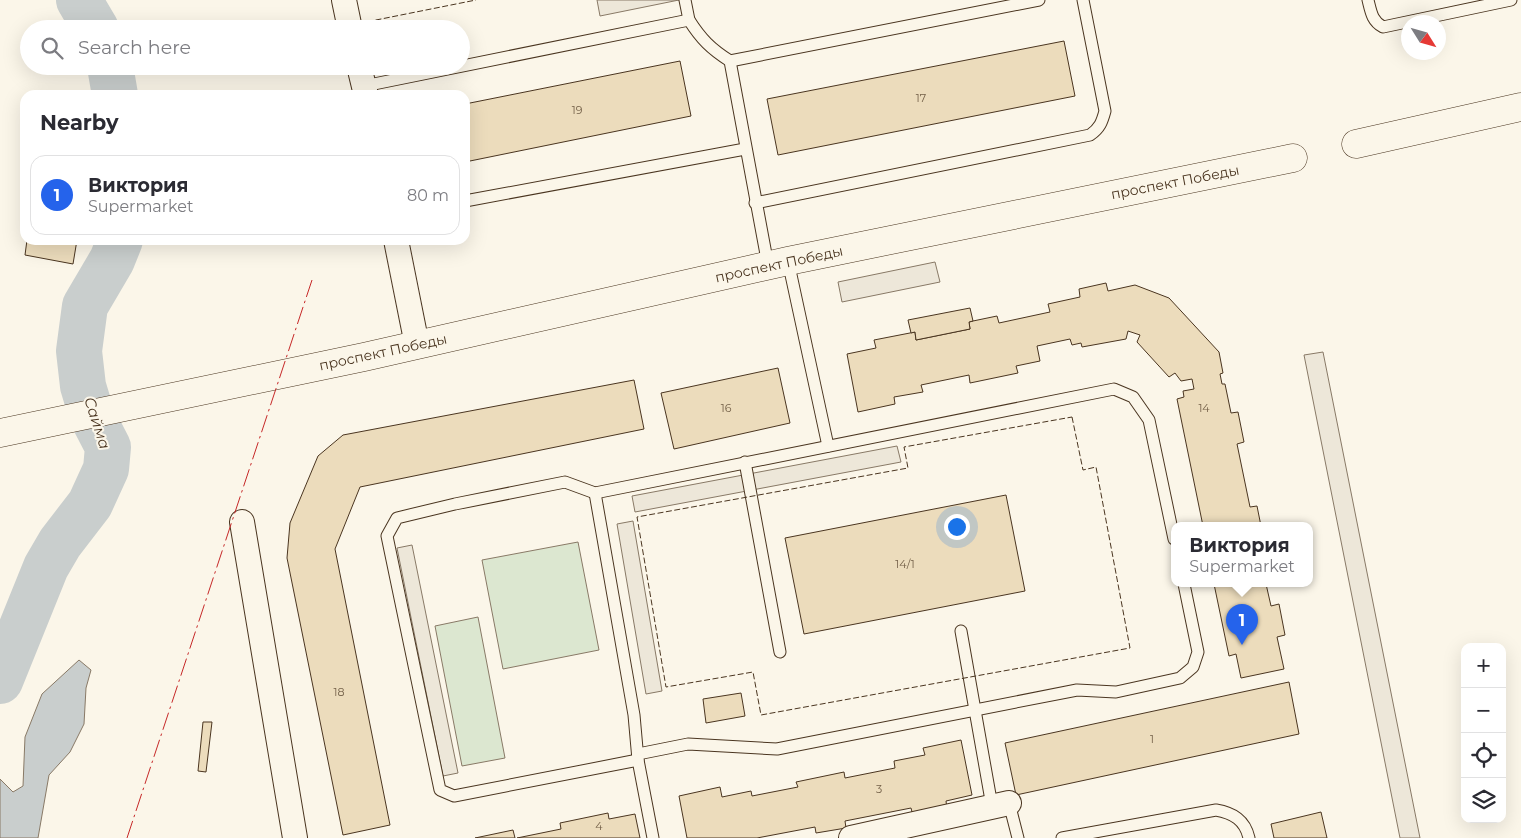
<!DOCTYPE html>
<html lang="en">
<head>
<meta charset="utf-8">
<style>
	:root { --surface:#fff; --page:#f2f2f3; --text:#2b2b33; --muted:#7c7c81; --line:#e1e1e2; --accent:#2563eb }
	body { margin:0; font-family:Montserrat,sans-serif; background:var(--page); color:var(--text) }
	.controls { position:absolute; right:15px; bottom:15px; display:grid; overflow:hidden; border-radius:10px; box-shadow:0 5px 20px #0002 }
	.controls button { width:45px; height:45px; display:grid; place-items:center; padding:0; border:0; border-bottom:1px solid var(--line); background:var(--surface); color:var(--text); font:25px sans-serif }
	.compass { position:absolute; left:1401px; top:15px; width:45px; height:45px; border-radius:50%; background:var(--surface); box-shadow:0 5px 20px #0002; rotate:127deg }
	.you { position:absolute; left:956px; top:526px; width:18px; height:18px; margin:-12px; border:4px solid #fff; border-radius:50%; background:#1a73e8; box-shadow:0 0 0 8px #1a73e833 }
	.badge { display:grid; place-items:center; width:32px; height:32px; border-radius:50%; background:var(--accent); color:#fff; font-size:16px; font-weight:700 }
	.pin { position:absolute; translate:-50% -41px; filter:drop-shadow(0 1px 2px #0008) }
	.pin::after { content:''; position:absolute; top:26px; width:18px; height:15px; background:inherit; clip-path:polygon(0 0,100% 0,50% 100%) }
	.popup { position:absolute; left:1171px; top:522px; width:142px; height:65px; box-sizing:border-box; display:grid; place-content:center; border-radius:10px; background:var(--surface); filter:drop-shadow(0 1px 4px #0005); font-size:16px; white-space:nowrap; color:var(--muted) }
	.popup b { font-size:19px; color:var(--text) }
	.popup::after { content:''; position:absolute; left:50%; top:100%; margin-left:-10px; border:10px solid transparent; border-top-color:var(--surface) }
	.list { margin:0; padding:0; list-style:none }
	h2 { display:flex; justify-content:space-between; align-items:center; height:65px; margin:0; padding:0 20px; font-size:21px }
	h2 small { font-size:16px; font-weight:400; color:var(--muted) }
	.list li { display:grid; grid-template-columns:32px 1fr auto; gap:15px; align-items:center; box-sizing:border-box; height:80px; margin:0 10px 10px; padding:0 10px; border:1px solid var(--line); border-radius:15px }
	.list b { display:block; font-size:19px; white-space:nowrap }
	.list p { margin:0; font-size:16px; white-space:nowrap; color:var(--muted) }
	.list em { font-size:16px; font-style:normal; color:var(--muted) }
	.icon { flex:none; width:28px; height:28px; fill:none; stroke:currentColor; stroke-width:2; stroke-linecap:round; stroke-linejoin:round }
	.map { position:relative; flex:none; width:1521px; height:838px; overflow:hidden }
	.search { position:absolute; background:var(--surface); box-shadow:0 5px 20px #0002; left:20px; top:20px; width:450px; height:55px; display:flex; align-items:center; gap:12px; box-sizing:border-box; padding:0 18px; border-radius:28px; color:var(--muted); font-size:19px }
	.panel { position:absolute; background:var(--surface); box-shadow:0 5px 20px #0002; left:20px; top:90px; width:450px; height:155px; border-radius:15px }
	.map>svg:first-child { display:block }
	.green { fill:#dce7d0; stroke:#887966 }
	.parking { fill:#ede7d9; stroke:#887966 }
	.water { fill:#c9cecd; stroke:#887966 }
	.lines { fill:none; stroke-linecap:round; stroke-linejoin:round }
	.river { stroke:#c9cecd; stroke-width:46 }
	.building { fill:#ecdcbc; stroke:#4a3520 }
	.service-casing { stroke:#4a3520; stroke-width:13 }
	.minor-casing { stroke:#4a3520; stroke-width:26 }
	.tertiary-casing { stroke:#4a3520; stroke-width:29 }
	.service { stroke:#fbf6e9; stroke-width:11 }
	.minor { stroke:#fbf6e9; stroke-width:24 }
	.tertiary { stroke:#fbf6e9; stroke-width:28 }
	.fence { stroke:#4a3520; stroke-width:1; stroke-dasharray:6 2.5; stroke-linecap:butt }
	.power { stroke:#c62828; stroke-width:1; stroke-dasharray:18 4 2.5 4; stroke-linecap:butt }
	.labels { text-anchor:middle; stroke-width:4; stroke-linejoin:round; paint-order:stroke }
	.number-label { font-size:11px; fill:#725f47 }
	.street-label { font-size:14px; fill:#4a3520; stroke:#fbf6e9 }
	.water-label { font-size:15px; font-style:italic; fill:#4a3520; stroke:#fbf6e9 }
</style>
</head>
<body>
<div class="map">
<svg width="1521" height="838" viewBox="0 0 1521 838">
	<rect width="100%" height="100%" fill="#fbf6e9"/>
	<g class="green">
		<path d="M578,542L599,650L503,669L482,560Z"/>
		<path d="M478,617L505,758L462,766L435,626Z"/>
	</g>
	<g class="parking">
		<path d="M597,0H679L600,16Z"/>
		<path d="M935,262L940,282L842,302L838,282Z"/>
		<path d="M1323,352L1420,838H1400L1304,355Z"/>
		<path d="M897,446L901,462L635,512L632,496Z"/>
		<path d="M633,521L662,691L646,694L617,524Z"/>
		<path d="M412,545L458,773L443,776L397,548Z"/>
	</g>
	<path class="water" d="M79,660L91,670L86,688L84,724L70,752L49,775L38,838H0V779L13,792L23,786L25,737L42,694Z"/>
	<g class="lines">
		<g class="river">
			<path d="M79,0L96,29"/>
			<path d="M110,66L115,95"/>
			<path d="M0,681L46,567L60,543L90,504L106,469L108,447L92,416L83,386L79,351L85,306L112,260L120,240"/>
		</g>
	</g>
	<g class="building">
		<path d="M1064,41L1075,96L778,155L767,99Z"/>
		<path d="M680,61L691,116L465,162V104Z"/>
		<path d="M27,240H77L73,264L25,255Z"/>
		<path d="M1106,283L1108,291L1135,285L1169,298L1219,352L1223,373L1220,374L1222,384H1225L1231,413L1238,412L1244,442L1237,444L1250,507L1257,506L1261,526H1203L1177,399L1184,397L1183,391L1194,389L1192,379L1181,381L1175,373L1169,377L1137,342L1140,335L1128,331L1126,339L1082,347L1081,343L1072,345L1070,339L1037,346L1040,361L1016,366L1018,373L970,383L969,375L921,385L923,392L894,397L895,404L858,412L847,354L876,348L874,340L915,332L916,340L970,329L969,322L973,321L997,316L999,323L1050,312L1048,304L1080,297L1079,289Z"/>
		<path d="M970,308L973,321L969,322L970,329L916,340L915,332L911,333L908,320Z"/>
		<path d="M778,368L790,423L674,449L661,393Z"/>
		<path d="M634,380L644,429L360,487L335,549L390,825L343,835L287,558L290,523L318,456L343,435Z"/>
		<path d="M1006,495L1025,591L804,634L785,538Z"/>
		<path d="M1214,584H1266L1271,606L1279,604L1285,635L1277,637L1284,669L1241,678L1236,654L1229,656Z"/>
		<path d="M1289,682L1299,734L1016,795L1005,743Z"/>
		<path d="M741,693L745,716L706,723L703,699Z"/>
		<path d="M203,722H212L206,772L198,771Z"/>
		<path d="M961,740L972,795L946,801L947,809L913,816L911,808L845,821L846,828L816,833L815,827L757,838H687L679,796L720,787L722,797L751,791L752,796L798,787L796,782L844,772L845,778L895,768L894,761L925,755L923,748Z"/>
		<path d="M1321,812L1327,838H1274L1271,824Z"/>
		<path d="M608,813L609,819L635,814L640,838H517L561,829L560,823Z"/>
		<path d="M513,830L515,838H475Z"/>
	</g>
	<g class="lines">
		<defs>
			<g id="service">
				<path d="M685,0L689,20"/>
				<path d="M1368,0C1371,12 1372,21 1383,27L1511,0"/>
				<path d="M730,61L1039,0"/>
				<path d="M364,86L689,20C701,39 711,49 730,61L768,265"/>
				<path d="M465,201L745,149"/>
				<path d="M755,203L1090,135C1100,128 1102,122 1105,111L1083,0"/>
				<path d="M788,261L828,446"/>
				<path d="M745,462L780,652"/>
				<path d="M595,493L634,715L638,760L653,838"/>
				<path d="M961,631L992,806"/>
				<path d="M638,754L688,744L777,749L1077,690L1116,692L1180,678L1193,667L1198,652L1184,584"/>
				<path d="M638,760L454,796L440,790L387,536L397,518L455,504L565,482L595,493L1114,389L1133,397L1149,420L1174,539"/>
				<path d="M1009,803L1018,838"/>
				<path d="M1062,838L1216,810C1233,813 1245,820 1249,838"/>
			</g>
			<g id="minor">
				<path d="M344,0L350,29"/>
				<path d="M359,66L366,95"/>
				<path d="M396,240L417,345"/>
				<path d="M242,522L295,838"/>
				<path d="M851,838L1009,803"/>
			</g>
			<g id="tertiary">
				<path d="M1356,144L1521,107"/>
				<path d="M0,433L364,357L788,261L1293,158"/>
			</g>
		</defs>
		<use href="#service" class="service-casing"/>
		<use href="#minor" class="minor-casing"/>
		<use href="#tertiary" class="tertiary-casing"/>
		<use href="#service" class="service"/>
		<use href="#minor" class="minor"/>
		<use href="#tertiary" class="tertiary"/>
		<g class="fence">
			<path d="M360,21L361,23L476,0"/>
			<path d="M1072,417L1083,470L1096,467L1130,648L761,715L753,672L666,687L637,517L908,468L904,447Z"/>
		</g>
		<path class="power" d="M127,838L312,280"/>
	</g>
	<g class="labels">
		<g class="number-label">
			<text x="921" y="102">17</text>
			<text x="577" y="114">19</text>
			<text x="726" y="412">16</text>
			<text x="1204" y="412">14</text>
			<text x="905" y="568">14/1</text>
			<text x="339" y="696">18</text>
			<text x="1152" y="743">1</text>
			<text x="879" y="793">3</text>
			<text x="599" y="830">4</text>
		</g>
		<g class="street-label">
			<text transform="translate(1175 182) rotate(-11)" y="5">проспект Победы</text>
			<text transform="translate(779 264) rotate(-12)" y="5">проспект Победы</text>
			<text transform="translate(383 352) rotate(-12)" y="5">проспект Победы</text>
		</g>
		<g class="water-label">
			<text transform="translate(97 423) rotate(72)" y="5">Сайма</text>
		</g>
	</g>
</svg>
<div class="controls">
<button>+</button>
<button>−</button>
<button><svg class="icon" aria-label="locate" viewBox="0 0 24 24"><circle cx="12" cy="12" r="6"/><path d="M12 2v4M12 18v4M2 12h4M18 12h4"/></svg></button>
<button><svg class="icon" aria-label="layers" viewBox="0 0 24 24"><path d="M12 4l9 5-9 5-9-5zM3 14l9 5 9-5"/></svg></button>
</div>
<svg class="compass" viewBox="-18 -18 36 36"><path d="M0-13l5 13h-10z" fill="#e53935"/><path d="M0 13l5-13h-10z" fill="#7c7c81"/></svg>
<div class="you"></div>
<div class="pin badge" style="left:1242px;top:645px">1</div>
<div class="popup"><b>Виктория</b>Supermarket</div>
<div class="search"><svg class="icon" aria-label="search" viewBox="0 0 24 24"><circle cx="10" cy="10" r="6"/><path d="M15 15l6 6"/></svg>Search here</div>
<section class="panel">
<h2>Nearby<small></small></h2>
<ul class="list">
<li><span class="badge">1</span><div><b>Виктория</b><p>Supermarket</p></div><em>80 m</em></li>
</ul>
</section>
</div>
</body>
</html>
